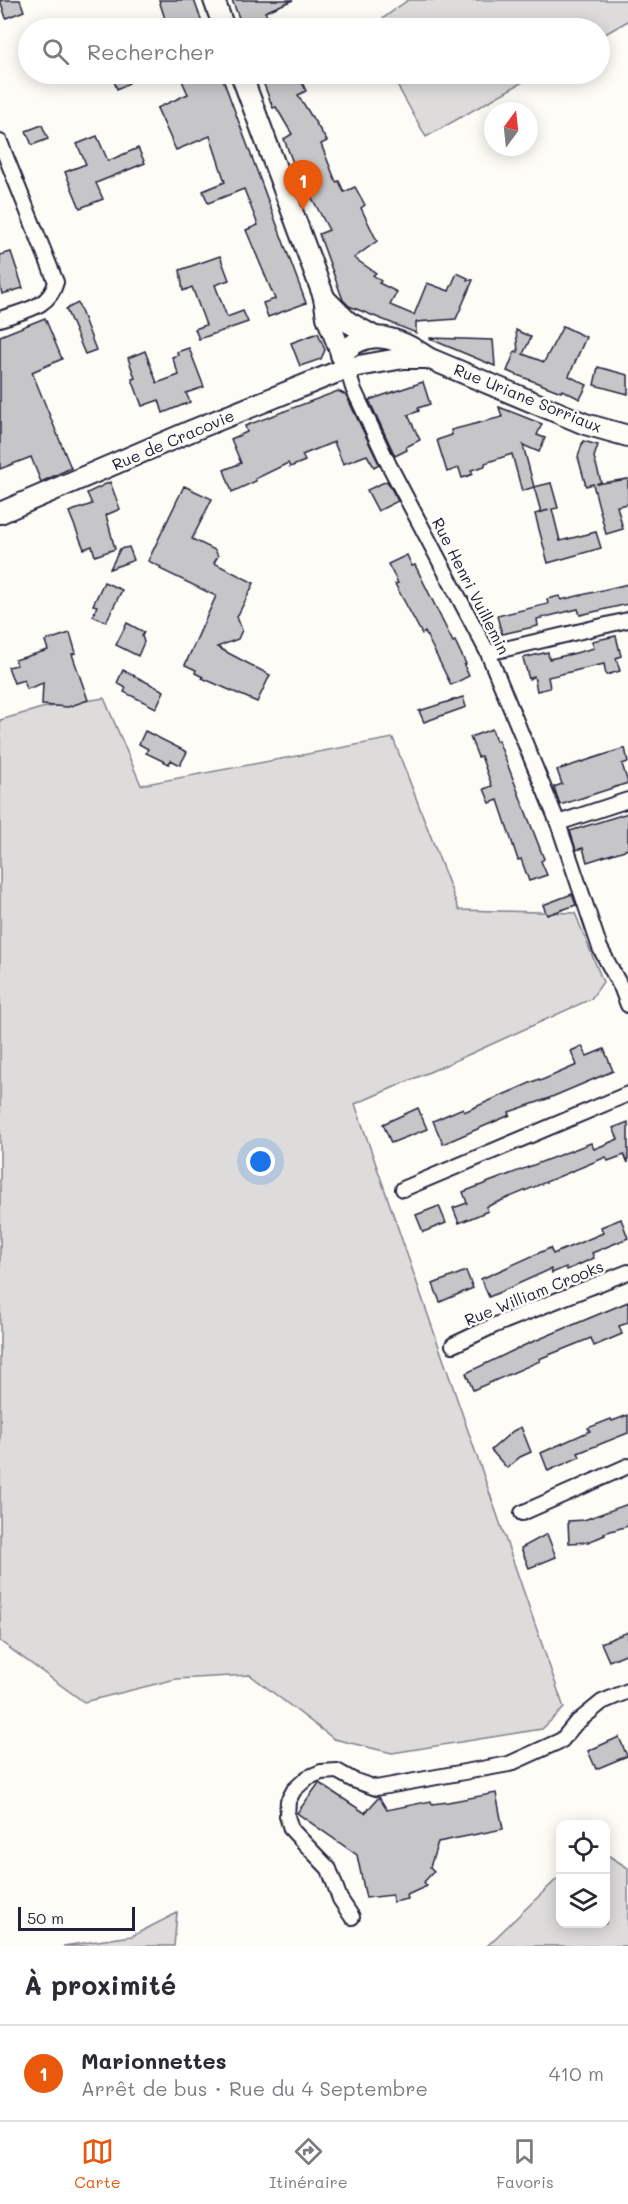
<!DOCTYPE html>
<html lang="fr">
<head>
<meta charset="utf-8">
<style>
	:root { --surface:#fff; --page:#f7f7f7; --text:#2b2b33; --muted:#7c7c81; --line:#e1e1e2; --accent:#ea580c }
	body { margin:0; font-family:Mali,sans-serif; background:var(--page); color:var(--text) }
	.controls { position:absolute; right:18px; bottom:18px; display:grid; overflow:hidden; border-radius:12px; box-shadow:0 3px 15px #0003 }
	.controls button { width:54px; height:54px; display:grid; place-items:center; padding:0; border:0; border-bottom:2px solid var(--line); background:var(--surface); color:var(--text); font:30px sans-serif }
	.compass { position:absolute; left:484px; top:102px; width:54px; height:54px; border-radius:50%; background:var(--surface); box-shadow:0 3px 15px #0003; rotate:15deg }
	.scale { position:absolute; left:18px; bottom:15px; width:117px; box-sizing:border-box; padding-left:6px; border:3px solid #22223b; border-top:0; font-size:16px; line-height:21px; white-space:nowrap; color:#22223b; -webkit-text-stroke:4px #fdfcf7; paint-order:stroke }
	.you { position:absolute; left:261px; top:1162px; width:21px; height:21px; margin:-15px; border:4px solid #fff; border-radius:50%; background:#1a73e8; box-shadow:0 0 0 9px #1a73e833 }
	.badge { display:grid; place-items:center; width:39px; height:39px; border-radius:50%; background:var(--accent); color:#fff; font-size:20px; font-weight:700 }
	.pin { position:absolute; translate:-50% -50px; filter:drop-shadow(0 2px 3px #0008) }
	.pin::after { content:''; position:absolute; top:32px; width:21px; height:18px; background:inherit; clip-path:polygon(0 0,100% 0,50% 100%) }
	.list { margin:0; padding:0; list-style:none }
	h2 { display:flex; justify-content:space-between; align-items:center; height:78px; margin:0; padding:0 24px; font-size:26px }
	h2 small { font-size:20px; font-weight:400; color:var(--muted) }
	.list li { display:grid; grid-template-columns:39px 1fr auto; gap:18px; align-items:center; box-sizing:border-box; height:96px; padding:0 24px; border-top:2px solid var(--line) }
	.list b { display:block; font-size:22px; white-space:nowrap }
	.list p { margin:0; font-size:20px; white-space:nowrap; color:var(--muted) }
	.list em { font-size:20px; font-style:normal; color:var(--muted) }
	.icon { flex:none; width:33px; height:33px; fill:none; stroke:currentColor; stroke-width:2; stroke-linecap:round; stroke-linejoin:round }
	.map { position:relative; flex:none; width:628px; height:1946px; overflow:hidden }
	.search { position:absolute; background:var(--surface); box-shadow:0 3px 15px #0003; left:18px; right:18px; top:18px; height:66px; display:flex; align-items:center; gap:15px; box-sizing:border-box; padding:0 21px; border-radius:33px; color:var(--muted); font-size:22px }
	.sheet { height:174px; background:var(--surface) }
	nav { display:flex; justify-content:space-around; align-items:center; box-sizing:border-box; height:84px; border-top:2px solid var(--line); background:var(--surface); font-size:16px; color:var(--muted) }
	nav a { display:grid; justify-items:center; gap:3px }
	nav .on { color:var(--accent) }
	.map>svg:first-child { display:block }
	.green { fill:#dddcdb; stroke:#807f8b; stroke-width:1.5 }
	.building { fill:#c6c6c8; stroke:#22223b; stroke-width:1.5 }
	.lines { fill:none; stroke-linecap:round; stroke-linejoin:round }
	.street-casing { stroke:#22223b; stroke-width:18 }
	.secondary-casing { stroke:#22223b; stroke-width:24 }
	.street { stroke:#fdfcf7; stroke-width:14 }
	.secondary { stroke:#fdfcf7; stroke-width:20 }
	.labels { text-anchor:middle; stroke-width:5; stroke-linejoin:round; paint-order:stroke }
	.street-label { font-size:16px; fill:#22223b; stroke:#fdfcf7 }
</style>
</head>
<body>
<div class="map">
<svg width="628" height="1946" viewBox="0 0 628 1946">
	<rect width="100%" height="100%" fill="#fdfcf7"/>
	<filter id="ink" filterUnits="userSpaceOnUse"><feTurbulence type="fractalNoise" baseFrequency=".0167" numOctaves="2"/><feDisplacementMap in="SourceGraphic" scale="12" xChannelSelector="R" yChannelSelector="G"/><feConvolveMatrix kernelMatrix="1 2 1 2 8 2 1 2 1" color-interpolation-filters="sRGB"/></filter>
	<g filter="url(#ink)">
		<g class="green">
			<path d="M408,0H627L628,21L600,37V28H370Z"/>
			<path d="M391,74H537L426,137Z"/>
			<path d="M104,698L141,785L393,738L459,910L575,913L603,982L591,999L448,1064L355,1104L564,1708L542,1729L392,1753L334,1739L250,1675L176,1679L84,1702L0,1641V720L42,708Z"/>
			<path d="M606,1854L628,1868V1946H487L560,1876V1924H606Z"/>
			<path d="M177,1913L174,1946H63L132,1936Z"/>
		</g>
		<g class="building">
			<path d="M0,0H20L24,11L6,18Z"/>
			<path d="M159,0H194L204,28H144L165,19Z"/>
			<path d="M232,0H293L265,12L273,28H243Z"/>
			<path d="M111,74H125L129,83L117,89Z"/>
			<path d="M179,74H221L306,303L268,317L263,303L275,299L246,230L258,225L244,189L208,203L203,191L225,182L210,136L176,150L157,108L188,94Z"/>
			<path d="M260,74H298L306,91L298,95L327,141L321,144L336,182L339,181L344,192L355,187L365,205L361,208L377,241L354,258L376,273L373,275L381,281L379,283L397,292L390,305L414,315L427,283L449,291L457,273L468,278L467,280H473L456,319L416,322V333L349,306L343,300L319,234L329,230L304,183L301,184L284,139L292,134L276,107L273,108Z"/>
			<path d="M42,125L48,139L32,145L26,131Z"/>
			<path d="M97,136L108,161L138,148L145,163L96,183L103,199L80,208L65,172L86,164L77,144Z"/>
			<path d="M11,252L23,288L2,294L0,285V255Z"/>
			<path d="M220,256L229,280L215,285L227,317L243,311L248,322L199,339L195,329L206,325L192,287L183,291L180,270Z"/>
			<path d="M78,303L96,350L85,354L66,309Z"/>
			<path d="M45,318L62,359L32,372L71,468L41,482L31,457L0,469V336Z"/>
			<path d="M563,326L586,337L569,376L587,385L580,399L562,390L561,392L507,371L515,351L518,352L516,330L531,337L523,354L544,362Z"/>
			<path d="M318,333L325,350L321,359L300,366L291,343Z"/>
			<path d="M430,338L493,340L495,366L430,339Z"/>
			<path d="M189,348L204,387L186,393L190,402L163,413L159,400L142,406L132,379L135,378L128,358L145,351L157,383L179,375L172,357L178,355L177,352Z"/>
			<path d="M598,367L628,375V394L594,385Z"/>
			<path d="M423,382L430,404L418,408L419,411L408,415L420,440L406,447L407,450L395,456L369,400Z"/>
			<path d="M338,391L346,395L379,464L374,467L367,455L343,464L334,442L302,455L305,461L290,467L288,463L255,479L256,481L232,492L224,470L241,463L231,439L247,432L245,426Z"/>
			<path d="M499,407L542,424L537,435L545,438L539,452L523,445L534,487L522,491L512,454L485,463V466L471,470L473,474L462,478L459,468L447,472L437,440L452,435L451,430L502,417Z"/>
			<path d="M583,441L598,445L594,457L601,482L596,484L628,479V504L617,506L623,529L606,534L593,484L586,486L578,457Z"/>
			<path d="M387,481L398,501L378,511L367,490Z"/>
			<path d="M110,482L120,509L106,515L115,549L95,556L92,546L84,549L69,512L92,504L87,493Z"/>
			<path d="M551,483L558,508L552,509L560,541L596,532L601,548L548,563L535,514L549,510L541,512L534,487Z"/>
			<path d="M184,486L212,499L192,539L215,550L218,556L214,563L254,583L237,617L242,630L238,639L217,647L270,675L257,702L202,678L203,677L195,673L196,670L185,665L216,596L160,569L161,567L148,561Z"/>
			<path d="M129,547L134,560L110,569L120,549Z"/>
			<path d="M407,555L412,566L415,565L453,642L455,641L466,664L464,665L469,676L451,685L425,632L422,634L395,584L398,583L388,564Z"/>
			<path d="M104,582L122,590L106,622L93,616L97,606L93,605Z"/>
			<path d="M628,584V604L580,615L578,609L537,619L538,626L502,634L497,616L548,604L547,599L559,596L561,600Z"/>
			<path d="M127,623L144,632L142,636L144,642L138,656L116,645Z"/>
			<path d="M70,633L76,653L72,654L88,700L68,707L42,705L43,683L27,689L24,680L14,683L8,667L17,665L15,660L48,650L45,641Z"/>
			<path d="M616,636L621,656L616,658L620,671L606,675L604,664L548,677L550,688L537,691L534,676L529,679L523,658L548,652L549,659L572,654L594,648L592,641Z"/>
			<path d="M123,670L164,691L156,708L124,692L126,688L117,683Z"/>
			<path d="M463,697L466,707L424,722L419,711Z"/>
			<path d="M492,729L496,741L498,740L544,859L541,861L547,875L529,881L521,859L518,860L498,800L490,803L484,789L492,786L481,756L478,757L470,737Z"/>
			<path d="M145,731L187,752L180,765L171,760L169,764L146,753L148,749L139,744Z"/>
			<path d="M625,748L628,762L622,764L628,783L560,805L554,787L562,784L557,770Z"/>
			<path d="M628,813V849L587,862L583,848L576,850L570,831Z"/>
			<path d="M572,894L576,905L547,915L543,905Z"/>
			<path d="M582,1046L587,1056L604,1049L613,1071L547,1099L509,1112L510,1115L443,1144L433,1121L463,1108L464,1112L539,1079L540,1081L577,1065L571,1051Z"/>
			<path d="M418,1108L427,1129L391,1143L383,1124Z"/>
			<path d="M628,1122V1163L624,1155L608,1161L606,1157L486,1207L488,1211L459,1223L453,1208L467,1203L463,1192L591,1143L594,1149L618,1139L613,1128Z"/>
			<path d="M439,1206L446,1223L423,1232L416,1215Z"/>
			<path d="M621,1219L628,1238L592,1253L594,1258L567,1270L566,1267L552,1273L551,1269L489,1297L481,1279L550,1248L553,1254L603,1233L601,1227Z"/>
			<path d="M466,1271L473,1288L440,1302L433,1284Z"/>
			<path d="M628,1302V1323L619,1326L622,1334L594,1346L591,1338L539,1359L540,1361L473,1390L466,1373L525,1345Z"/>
			<path d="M628,1415V1433L578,1453L580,1457L548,1471L541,1453L590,1431L588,1428L611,1419L612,1421Z"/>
			<path d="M521,1427L531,1452L520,1457L507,1468L491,1450L513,1431Z"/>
			<path d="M628,1504V1526L604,1533L605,1535L588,1542L569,1543L568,1521L584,1520Z"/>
			<path d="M547,1534L556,1557L529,1568L521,1548Z"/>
			<path d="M628,1632V1653L609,1661L601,1643Z"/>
			<path d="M619,1737L627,1756L596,1769L588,1751Z"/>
			<path d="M319,1783L365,1813L379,1797L387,1810L431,1801L432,1804L448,1802L496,1793L503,1829L438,1842L430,1867L434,1871L424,1882L427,1886L407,1895L408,1899L393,1902L392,1895L366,1898L357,1855L297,1813Z"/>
		</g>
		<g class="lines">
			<defs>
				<g id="street">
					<path d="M0,142L56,282C49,309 24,310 0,319"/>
					<path d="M347,368L353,388L389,465L488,653L558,823L600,948L622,989L628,1005"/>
					<path d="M488,653L628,620"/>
					<path d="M558,823L628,800"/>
					<path d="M403,1189L628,1094"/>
					<path d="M453,1345L493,1326L628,1272"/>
					<path d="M522,1513L628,1466"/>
					<path d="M352,1917L340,1899L329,1869L291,1829L287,1816L288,1801L294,1790L307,1778L321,1772L337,1771L353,1780L376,1788L509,1764L562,1740L575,1724L602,1702L628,1691"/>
				</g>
				<g id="secondary">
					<path d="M214,0L224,28"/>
					<path d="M241,74L324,297L327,317L347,368"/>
					<path d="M324,298L348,322L373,336"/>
					<path d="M341,355C368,325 399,338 428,358L585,424L628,436"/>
					<path d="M0,513L191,431L347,368L404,358H428"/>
				</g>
			</defs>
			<use href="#street" class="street-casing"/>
			<use href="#secondary" class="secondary-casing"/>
			<use href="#street" class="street"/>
			<use href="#secondary" class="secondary"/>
		</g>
	</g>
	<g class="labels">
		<g class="street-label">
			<text transform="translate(528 398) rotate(22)" y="6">Rue Uriane Sorriaux</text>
			<text transform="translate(173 440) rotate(-23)" y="6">Rue de Cracovie</text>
			<text transform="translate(471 586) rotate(63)" y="6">Rue Henri Vuillemin</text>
			<text transform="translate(534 1293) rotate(-22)" y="6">Rue William Crooks</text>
		</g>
	</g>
</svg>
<div class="controls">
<button><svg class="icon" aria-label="locate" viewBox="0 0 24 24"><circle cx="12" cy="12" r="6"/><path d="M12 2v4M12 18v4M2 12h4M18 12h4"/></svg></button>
<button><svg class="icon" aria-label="layers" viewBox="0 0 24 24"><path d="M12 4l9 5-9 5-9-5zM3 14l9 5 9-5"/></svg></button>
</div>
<svg class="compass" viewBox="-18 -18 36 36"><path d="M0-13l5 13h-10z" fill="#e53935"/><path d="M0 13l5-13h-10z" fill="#7c7c81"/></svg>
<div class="scale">50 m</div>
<div class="you"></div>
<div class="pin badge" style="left:303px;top:210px">1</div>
<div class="search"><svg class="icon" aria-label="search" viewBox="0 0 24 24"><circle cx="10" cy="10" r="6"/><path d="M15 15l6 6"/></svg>Rechercher</div>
</div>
<section class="sheet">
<h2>À proximité<small></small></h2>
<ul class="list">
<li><span class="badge">1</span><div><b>Marionnettes</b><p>Arrêt de bus · Rue du 4 Septembre</p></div><em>410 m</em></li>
</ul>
</section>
<nav>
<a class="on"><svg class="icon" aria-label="map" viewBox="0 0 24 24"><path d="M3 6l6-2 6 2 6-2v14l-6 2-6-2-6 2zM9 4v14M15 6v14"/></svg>Carte</a>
<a><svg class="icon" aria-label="directions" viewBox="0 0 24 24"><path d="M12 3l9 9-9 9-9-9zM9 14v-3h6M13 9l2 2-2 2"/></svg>Itinéraire</a>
<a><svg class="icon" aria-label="saved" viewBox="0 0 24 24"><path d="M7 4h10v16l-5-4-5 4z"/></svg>Favoris</a>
</nav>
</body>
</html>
